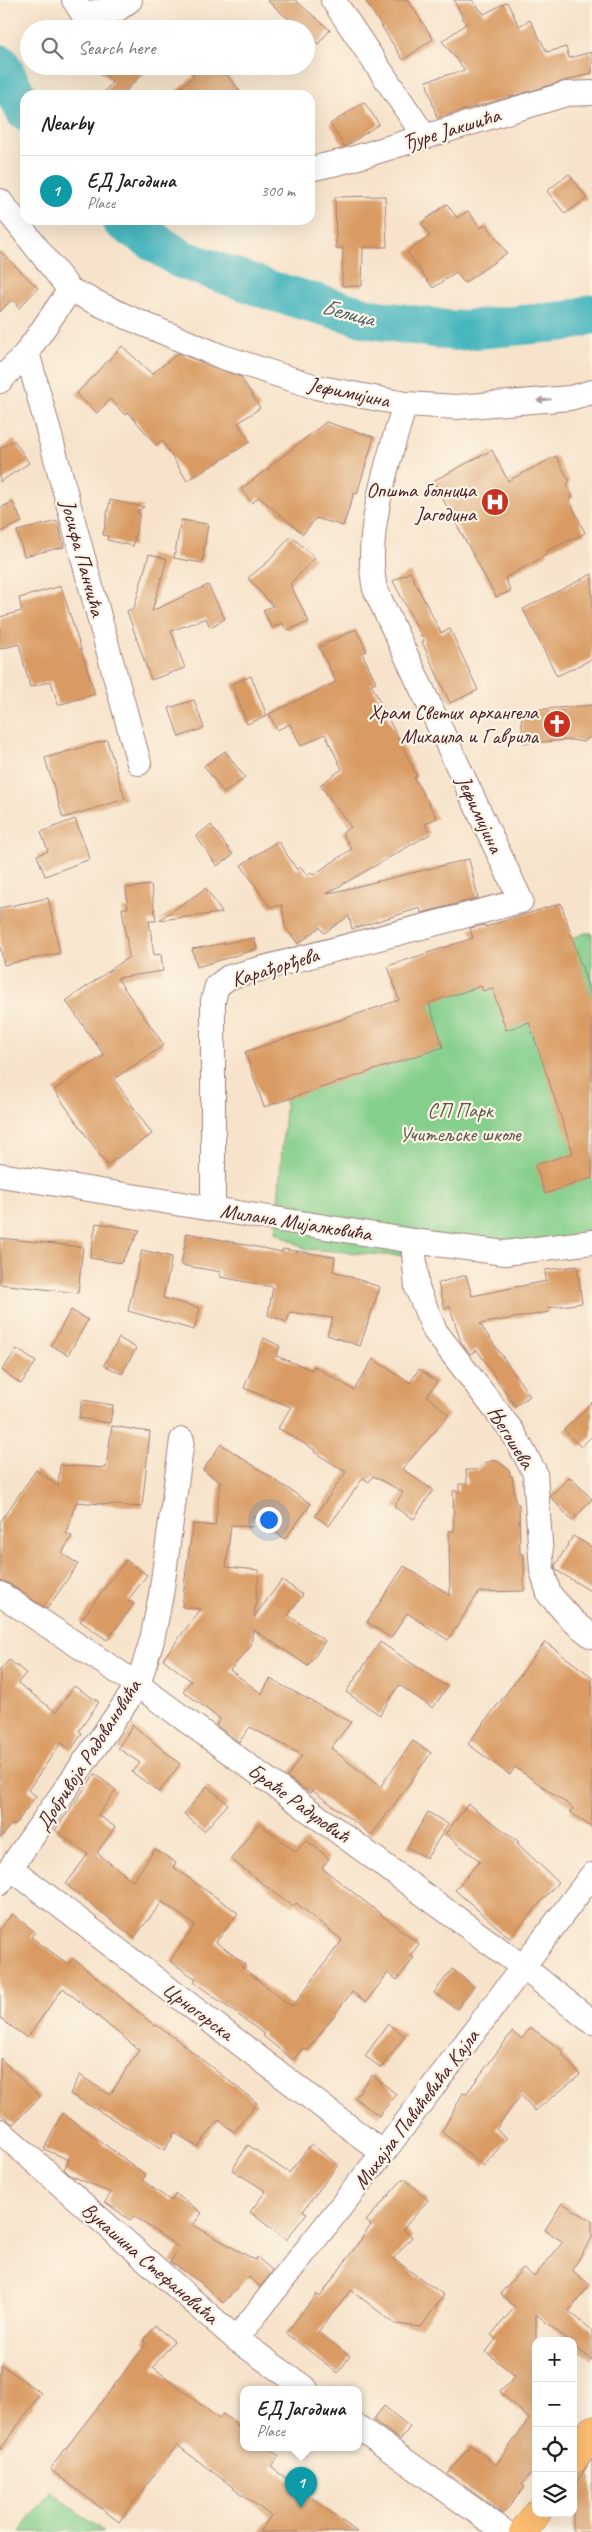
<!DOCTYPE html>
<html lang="en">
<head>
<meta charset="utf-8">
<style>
	:root { --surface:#fff; --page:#f2f2f2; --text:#202124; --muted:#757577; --line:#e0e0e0; --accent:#2563eb }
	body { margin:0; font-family:Caveat,sans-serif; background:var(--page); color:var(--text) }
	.controls { position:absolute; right:15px; bottom:15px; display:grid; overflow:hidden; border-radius:10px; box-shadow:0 5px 20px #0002 }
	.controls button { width:45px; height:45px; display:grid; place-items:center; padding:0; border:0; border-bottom:1px solid var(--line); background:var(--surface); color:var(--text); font:25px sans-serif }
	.you { position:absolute; left:268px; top:1519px; width:18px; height:18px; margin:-12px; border:4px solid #fff; border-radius:50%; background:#1a73e8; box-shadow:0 0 0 8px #1a73e833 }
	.badge { display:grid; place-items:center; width:32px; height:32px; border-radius:50%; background:var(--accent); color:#fff; font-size:16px; font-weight:700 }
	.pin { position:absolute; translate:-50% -41px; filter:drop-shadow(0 1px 2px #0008) }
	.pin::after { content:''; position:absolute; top:26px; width:18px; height:15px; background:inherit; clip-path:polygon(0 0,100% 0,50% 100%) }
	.popup { position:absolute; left:240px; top:2386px; width:122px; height:65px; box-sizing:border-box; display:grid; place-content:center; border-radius:10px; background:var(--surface); filter:drop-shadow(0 1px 4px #0005); font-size:16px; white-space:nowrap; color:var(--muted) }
	.popup b { font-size:19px; color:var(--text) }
	.popup::after { content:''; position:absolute; left:50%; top:100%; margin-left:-10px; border:10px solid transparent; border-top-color:var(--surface) }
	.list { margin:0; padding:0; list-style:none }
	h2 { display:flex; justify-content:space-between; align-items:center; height:65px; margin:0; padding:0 20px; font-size:21px }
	h2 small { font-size:16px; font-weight:400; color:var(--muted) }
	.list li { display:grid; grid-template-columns:32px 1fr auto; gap:15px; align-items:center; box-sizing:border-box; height:70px; padding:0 20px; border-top:1px solid var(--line) }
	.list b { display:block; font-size:19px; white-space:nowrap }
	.list p { margin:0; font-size:16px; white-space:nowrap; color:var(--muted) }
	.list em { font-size:16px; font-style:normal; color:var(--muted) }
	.icon { flex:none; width:28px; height:28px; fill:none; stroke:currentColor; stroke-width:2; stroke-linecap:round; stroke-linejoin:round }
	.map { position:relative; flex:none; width:592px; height:2532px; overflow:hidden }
	.search { position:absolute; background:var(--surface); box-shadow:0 5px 20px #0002; left:20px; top:20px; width:295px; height:55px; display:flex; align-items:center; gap:12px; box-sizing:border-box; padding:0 18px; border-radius:28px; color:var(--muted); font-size:19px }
	.panel { position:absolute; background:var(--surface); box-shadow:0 5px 20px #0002; left:20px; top:90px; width:295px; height:135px; border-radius:15px }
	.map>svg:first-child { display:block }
	.green { fill:#85cf8c; stroke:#68775c }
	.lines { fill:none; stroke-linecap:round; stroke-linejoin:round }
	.river { stroke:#46b6be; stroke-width:40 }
	.building { fill:#d99b64 }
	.minor-casing { stroke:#a0817b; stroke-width:26 }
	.major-casing { stroke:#a0817b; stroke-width:29 }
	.minor { stroke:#fff; stroke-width:24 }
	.major { stroke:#fdbc70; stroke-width:28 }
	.oneway { fill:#ae9aa0 }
	.labels { text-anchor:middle; stroke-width:4.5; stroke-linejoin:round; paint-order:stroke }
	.street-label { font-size:21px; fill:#4a1f2b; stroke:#fcf5e5 }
	.poi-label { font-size:21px; fill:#4a1f2b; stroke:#fcf5e5; text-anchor:end }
	.park-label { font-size:21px; fill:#5c5448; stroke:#fcf5e5 }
	.water-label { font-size:22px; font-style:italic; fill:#485b66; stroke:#fcf5e5 }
</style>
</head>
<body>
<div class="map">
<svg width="592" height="2532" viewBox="0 0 592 2532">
	<rect width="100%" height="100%" fill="#fcf5e5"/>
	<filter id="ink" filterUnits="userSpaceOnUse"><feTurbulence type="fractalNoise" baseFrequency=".02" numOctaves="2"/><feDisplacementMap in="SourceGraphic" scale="10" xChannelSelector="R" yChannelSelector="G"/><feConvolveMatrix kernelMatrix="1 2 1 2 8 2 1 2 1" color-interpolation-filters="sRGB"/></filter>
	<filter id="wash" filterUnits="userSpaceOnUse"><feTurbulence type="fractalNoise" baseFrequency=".0096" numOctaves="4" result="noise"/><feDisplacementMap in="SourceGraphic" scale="20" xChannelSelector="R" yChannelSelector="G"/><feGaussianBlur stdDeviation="1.12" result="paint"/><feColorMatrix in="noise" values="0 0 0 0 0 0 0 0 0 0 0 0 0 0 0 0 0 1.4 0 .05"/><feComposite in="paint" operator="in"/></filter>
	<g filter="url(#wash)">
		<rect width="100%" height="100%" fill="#f7e3cb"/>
		<g class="green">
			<path d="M585,933H592V1246L414,1256L383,1255L306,1249L276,1232L288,1066L510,964Z"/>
			<path d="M51,2491L104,2532H20Z"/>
		</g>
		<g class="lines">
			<g class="river">
				<path d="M0,64L25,111"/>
				<path d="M121,220L181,259L275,292L371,319L454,331L568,321L592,314"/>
			</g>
		</g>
		<g id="blocks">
			<g class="building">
				<path d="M267,0H295L330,30L318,44L306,34V29H300Z"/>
				<path d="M365,0H408L433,39L403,60Z"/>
				<path d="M454,0H472L484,14L507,2L519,26L530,20L547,52L566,47L569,58L592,52V73L437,118L426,81L465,70L442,41L466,24Z"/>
				<path d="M96,66H150L122,95H102L112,82Z"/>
				<path d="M185,66H220L243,95H171L194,76Z"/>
				<path d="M364,102L379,124L345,147L330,124Z"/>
				<path d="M569,174L587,198L565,214L547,191Z"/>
				<path d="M385,196L387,247H363L362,286H342L343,248H336L335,197Z"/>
				<path d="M447,204L457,218L468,211L481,228L486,224L507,253L464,283L456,272L433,288L407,252L430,236L421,223Z"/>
				<path d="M0,251L38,288L19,308L11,300L0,312Z"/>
				<path d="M122,346L152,374L178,353L241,377L260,408L238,423L250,442L187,481L162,440L156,445L128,412L125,415L110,399L97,413L76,394Z"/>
				<path d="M326,422L374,437L357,494L354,493L343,526L316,518L303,534L259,497L252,503L241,489L267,469L268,470L269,467Z"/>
				<path d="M14,440L29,463L0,482V449Z"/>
				<path d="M492,450L508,481L556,456L570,482L567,484L573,497L569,499L585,533L547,551L548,554L505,578L511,591L496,597L433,481Z"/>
				<path d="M110,500L144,507L136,512L140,513L133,546L107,540L108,536L103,535Z"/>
				<path d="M13,502L22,522L0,532V508Z"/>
				<path d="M181,520L208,524L202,563L174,558Z"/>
				<path d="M58,521L64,547L24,556L17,531Z"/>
				<path d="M291,536L315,558L290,584L309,622L287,630L282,623L272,628L263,610L273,606L248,578L269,561Z"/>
				<path d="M149,554L167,559L152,611L208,585L225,619L210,627L206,618L171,631L185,668L151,680L127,611L134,608Z"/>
				<path d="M410,572L441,633L450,629L478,690L450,703L422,642L424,641L393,581Z"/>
				<path d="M592,574V659L557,676L523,609Z"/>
				<path d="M61,586L95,694L58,705L51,681L30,687L19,644L0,649V617L22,611L19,598Z"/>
				<path d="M356,629L367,651L362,653L376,682L371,684L417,776L414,778L437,818L425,824L430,834L326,894L469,859L478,898L421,913L420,908L352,929L349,916L324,933L320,927L298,944L285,927L282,905L270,907L241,865L278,841L297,870L301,867L307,875L311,872L313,875L352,849L342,833L351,827L320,785L342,769L325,734L301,746L290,724L277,730L269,714L336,682L319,647Z"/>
				<path d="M251,676L267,716L247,724L232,684Z"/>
				<path d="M194,700L204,728L179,737L169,708Z"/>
				<path d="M592,705V735L583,742L572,740L523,743L521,711Z"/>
				<path d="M107,740L125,799L63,818L45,758Z"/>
				<path d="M225,751L245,778L224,793L204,766Z"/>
				<path d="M75,819L90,859L45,876L37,855L48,851L41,832Z"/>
				<path d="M211,825L233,855L217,866L196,836Z"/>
				<path d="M151,885L156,921H149L154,955L161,954L163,971L117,978L164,1045L114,1079L152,1134L107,1165L54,1090L104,1055L66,1001L129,957L122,908H128L126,888Z"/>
				<path d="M206,888L222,913L159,920Z"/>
				<path d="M48,898L60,953L4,965L0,946V908Z"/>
				<path d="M561,903L592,999V1178L545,1194L535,1165L573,1153L529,1022L506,1030L492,988L483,991L481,986L429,1003L443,1047L264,1107L245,1052L399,1000L388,966L473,938L470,928L485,925V927Z"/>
				<path d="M254,938L257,949L197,967L192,949Z"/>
				<path d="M96,1223L140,1230L121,1263L90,1258Z"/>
				<path d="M187,1233L282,1252L283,1249L335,1257L333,1271L380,1287L360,1346L327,1335L333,1318L290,1312L287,1322L268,1315L273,1287L220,1277L221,1272L181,1265Z"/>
				<path d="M0,1238L83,1247L78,1293L0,1284Z"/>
				<path d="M142,1250L172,1257L163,1298L200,1308L194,1330L128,1311Z"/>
				<path d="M577,1266L582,1303L548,1308L549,1312L480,1324L530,1396L515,1406L477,1350L470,1354L461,1342L450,1307L445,1309L438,1283L466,1275L472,1296L546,1281L545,1270Z"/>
				<path d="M71,1310L88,1320L68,1355L51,1345Z"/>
				<path d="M119,1338L136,1348L122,1374L104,1365Z"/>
				<path d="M264,1338L280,1346L276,1356L312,1370L314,1366L354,1390L373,1359L410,1383L419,1369L437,1382L427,1396L449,1415L402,1469L433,1490L414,1519L394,1507L403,1492L373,1476L369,1482L363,1478L329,1526L315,1516L346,1472L314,1452L315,1450L278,1428L291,1407L244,1388Z"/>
				<path d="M17,1349L36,1362L21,1384L2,1370Z"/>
				<path d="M82,1400L113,1405L110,1423L79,1418Z"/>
				<path d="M592,1402V1436L581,1447L564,1430Z"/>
				<path d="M112,1426L150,1432L142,1507L76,1502L66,1533L72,1536L62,1553L78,1564L47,1609L8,1583L0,1580V1522L36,1470L58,1486L60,1465L106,1468Z"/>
				<path d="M221,1444L311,1504L285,1539L253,1515L252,1527L231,1525L226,1567L259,1570L254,1617L282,1580L303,1595L288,1615L325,1641L308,1666L253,1629L251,1646L230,1670L262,1694L270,1679L351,1722L331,1748L380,1787L413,1741L431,1753L372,1835L312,1790L310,1793L287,1777L302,1755L250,1727L239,1742L216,1725L220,1719L183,1691L191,1681L163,1659L201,1609L182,1607L186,1571L193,1524L215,1526L220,1482L203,1470Z"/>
				<path d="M492,1461H497L509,1470L510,1476H512L516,1504H519L520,1554H524V1591L479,1592L448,1640L407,1613L391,1638L367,1622L404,1566L450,1595L449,1531H454L453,1491H459V1484H467L466,1470H477L485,1463Z"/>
				<path d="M570,1477L592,1499L572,1521L550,1496Z"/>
				<path d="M573,1536L592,1547V1592L556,1570L555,1566Z"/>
				<path d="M126,1560L147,1575L128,1600L134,1604L107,1640L80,1621Z"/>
				<path d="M380,1642L447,1687L433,1708L399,1685L380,1715L346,1692Z"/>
				<path d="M545,1642L592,1677V1828L570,1812L573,1808L515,1767L510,1775L468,1744Z"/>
				<path d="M9,1660L26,1673L18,1683L56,1712L74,1686L99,1702L79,1731L82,1733L71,1750L61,1743L28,1790L36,1796L14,1826L11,1824L0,1839V1670Z"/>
				<path d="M133,1725L180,1764L159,1792L132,1772L140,1763L118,1748Z"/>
				<path d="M95,1774L116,1790L98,1815L115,1827L97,1853L133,1881L155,1849L176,1863L173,1867L238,1913L216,1942L245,1964L242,1967L288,2004L293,2006L342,1940L296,1903L293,1907L231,1859L259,1823L296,1852L306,1840L329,1858L322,1868L419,1944L410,1956L414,1958L397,1980L388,1973L366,2002L352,1992L307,2051L303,2048L293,2060L263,2036L264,2034L194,1982L196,1979L170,1961L195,1925L162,1902L134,1938L66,1884L88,1854L55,1830Z"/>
				<path d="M207,1786L228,1804L204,1831L184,1814Z"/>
				<path d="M468,1804L519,1842L517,1843L558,1882L510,1938L455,1890L480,1861L445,1834Z"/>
				<path d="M428,1812L448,1824L427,1858L407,1847Z"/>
				<path d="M12,1914L35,1932L31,1937L68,1964L73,1958L155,2026L156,2025L176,2039L257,2103L234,2132L219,2120L197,2147L175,2132L165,2150L70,2094L80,2075L110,2095L139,2050L63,1988L27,2038L0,2018V1929Z"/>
				<path d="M452,1969L474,1986L457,2009L434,1993Z"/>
				<path d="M388,2024L405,2036L381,2068L365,2056Z"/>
				<path d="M530,2027L564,2052L562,2054L580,2075L535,2111L521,2095L496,2129L507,2138L484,2166L442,2132L463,2093L466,2094L512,2032L522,2039Z"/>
				<path d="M0,2058L40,2097L13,2124L0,2113Z"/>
				<path d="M372,2075L396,2094L379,2116L355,2098Z"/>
				<path d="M62,2113L146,2175L142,2180L171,2201L176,2194L202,2213L193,2225L255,2260L257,2257L273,2271L260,2287L249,2277L223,2303L200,2282L170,2262L179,2248L134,2216L130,2220L105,2202L111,2193L70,2175L64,2169L69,2160L44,2149Z"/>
				<path d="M311,2144L338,2165L303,2211L307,2213L286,2240L250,2212L266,2191L232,2170L248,2145L289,2173Z"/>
				<path d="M404,2178L428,2200L403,2229L412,2237L393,2259L444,2295L421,2327L395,2324L351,2290L318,2332L350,2356L338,2373L286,2333L317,2294L320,2297L371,2225L366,2221Z"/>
				<path d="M562,2203L592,2221V2238L572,2270L590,2285L569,2311L592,2330V2360L573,2345V2341H569L536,2314V2467L522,2485L525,2487L503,2514L448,2474L470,2445L496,2465L529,2419L500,2392L515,2376L486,2352L496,2339L491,2335L515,2307L500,2294L523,2268L534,2277L563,2242L545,2230Z"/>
				<path d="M155,2326L174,2341L153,2367L219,2419L223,2414L244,2430V2447H266L279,2456L271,2467L357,2532H259L271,2516L177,2445L119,2522L50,2469L146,2344L143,2341Z"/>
				<path d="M0,2364L41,2393L0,2450Z"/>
				<path d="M384,2406L410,2427L400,2440L373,2420Z"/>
				<path d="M592,2459V2532H573V2487Z"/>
			</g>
		</g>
	</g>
	<g filter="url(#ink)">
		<use href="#blocks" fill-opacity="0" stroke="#a0817b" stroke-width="1"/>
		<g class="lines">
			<defs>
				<g id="minor">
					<path d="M74,0L83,14L118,9L130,0"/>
					<path d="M333,0L425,137"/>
					<path d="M310,169L345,161L566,94L592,93"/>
					<path d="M0,201L70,290L127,317L220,356L316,387L405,404L457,407L570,398L592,392"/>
					<path d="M27,352L139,763"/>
					<path d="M0,381L27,352L70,290"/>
					<path d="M0,1175L413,1241L505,1253L592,1242"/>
					<path d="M213,1209V1001L217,986L229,977L521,901L375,589C363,534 389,458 405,404"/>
					<path d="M413,1241L417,1288L435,1331L512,1431L535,1473L542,1570L549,1594L573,1621L592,1636"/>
					<path d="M0,1594L138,1685L523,1967L592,2022"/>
					<path d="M12,1869L383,2153"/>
					<path d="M0,1883L138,1685L152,1640L161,1595L182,1440"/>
					<path d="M0,2131L236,2339L306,2389"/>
					<path d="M236,2339L383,2153L592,1875"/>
					<path d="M358,2427L505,2532"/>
				</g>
				<g id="major">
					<path d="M573,2460L592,2430"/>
					<path d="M523,2532L537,2513"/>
				</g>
			</defs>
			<use href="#minor" class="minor-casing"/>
			<use href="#major" class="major-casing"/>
			<use href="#minor" class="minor"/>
			<use href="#major" class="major"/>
		</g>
		<defs><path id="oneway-solid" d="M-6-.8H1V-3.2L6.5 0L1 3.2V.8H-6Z" transform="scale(1.25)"/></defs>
		<use class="oneway" href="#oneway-solid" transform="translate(544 400) rotate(175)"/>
	</g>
	<defs>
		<symbol id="hospital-disc" viewBox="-11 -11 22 22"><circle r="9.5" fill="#c8321e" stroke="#fcf5e5"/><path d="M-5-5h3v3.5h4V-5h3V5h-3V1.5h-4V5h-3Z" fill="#fff"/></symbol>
		<symbol id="church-disc" viewBox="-11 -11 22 22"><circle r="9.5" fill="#c8321e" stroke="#fcf5e5"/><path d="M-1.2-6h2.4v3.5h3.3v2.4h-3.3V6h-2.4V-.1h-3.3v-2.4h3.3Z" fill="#fff"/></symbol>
	</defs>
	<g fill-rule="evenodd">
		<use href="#hospital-disc" x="479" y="486" width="32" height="32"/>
		<use href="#church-disc" x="541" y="708" width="32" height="32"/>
	</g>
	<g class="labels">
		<g class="street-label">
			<text transform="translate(451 129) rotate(-17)" y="7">Ђуре Јакшића</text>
			<text transform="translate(349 392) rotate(12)" y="7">Јефимијина</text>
			<text transform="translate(83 558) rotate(75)" y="7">Јосифа Панчића</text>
			<text transform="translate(480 814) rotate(65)" y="7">Јефимијина</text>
			<text transform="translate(275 967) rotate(-17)" y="7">Карађорђева</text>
			<text transform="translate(296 1222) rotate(9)" y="7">Милана Мијалковића</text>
			<text transform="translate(511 1437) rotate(58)" y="7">Његошева</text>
			<text transform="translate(88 1755) rotate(-57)" y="7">Добривоја Радовановића</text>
			<text transform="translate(299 1803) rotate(36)" y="7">Браће Радуловић</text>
			<text transform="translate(198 2011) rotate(37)" y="7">Црногорска</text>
			<text transform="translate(416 2109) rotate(-53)" y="7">Михајла Павићевића Кајла</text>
			<text transform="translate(150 2263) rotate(41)" y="7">Вукашина Стефановића</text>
		</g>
		<g class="poi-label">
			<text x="476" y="497">Општа болница<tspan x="476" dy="24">Јагодина</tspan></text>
			<text x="538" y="719">Храм Светих архангела<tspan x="538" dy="24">Михаила и Гаврила</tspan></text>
		</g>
		<g class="park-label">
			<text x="460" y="1117">СП Парк<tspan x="460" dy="24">Учитељске школе</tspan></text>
		</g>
		<g class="water-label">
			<text transform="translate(348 312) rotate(14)" y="8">Белица</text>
		</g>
	</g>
</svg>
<div class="controls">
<button>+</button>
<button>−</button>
<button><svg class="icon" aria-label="locate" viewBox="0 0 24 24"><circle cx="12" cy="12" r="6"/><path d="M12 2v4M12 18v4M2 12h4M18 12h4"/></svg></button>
<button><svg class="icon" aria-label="layers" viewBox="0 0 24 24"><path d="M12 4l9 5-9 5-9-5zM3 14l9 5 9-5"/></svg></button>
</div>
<div class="you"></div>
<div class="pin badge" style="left:301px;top:2508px;background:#0f9aa8">1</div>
<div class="popup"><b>ЕД Јагодина</b>Place</div>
<div class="search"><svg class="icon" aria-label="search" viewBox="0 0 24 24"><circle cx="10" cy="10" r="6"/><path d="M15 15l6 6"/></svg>Search here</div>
<section class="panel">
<h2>Nearby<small></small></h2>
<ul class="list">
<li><span class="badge" style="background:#0f9aa8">1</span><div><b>ЕД Јагодина</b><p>Place</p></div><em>300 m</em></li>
</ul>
</section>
</div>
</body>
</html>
